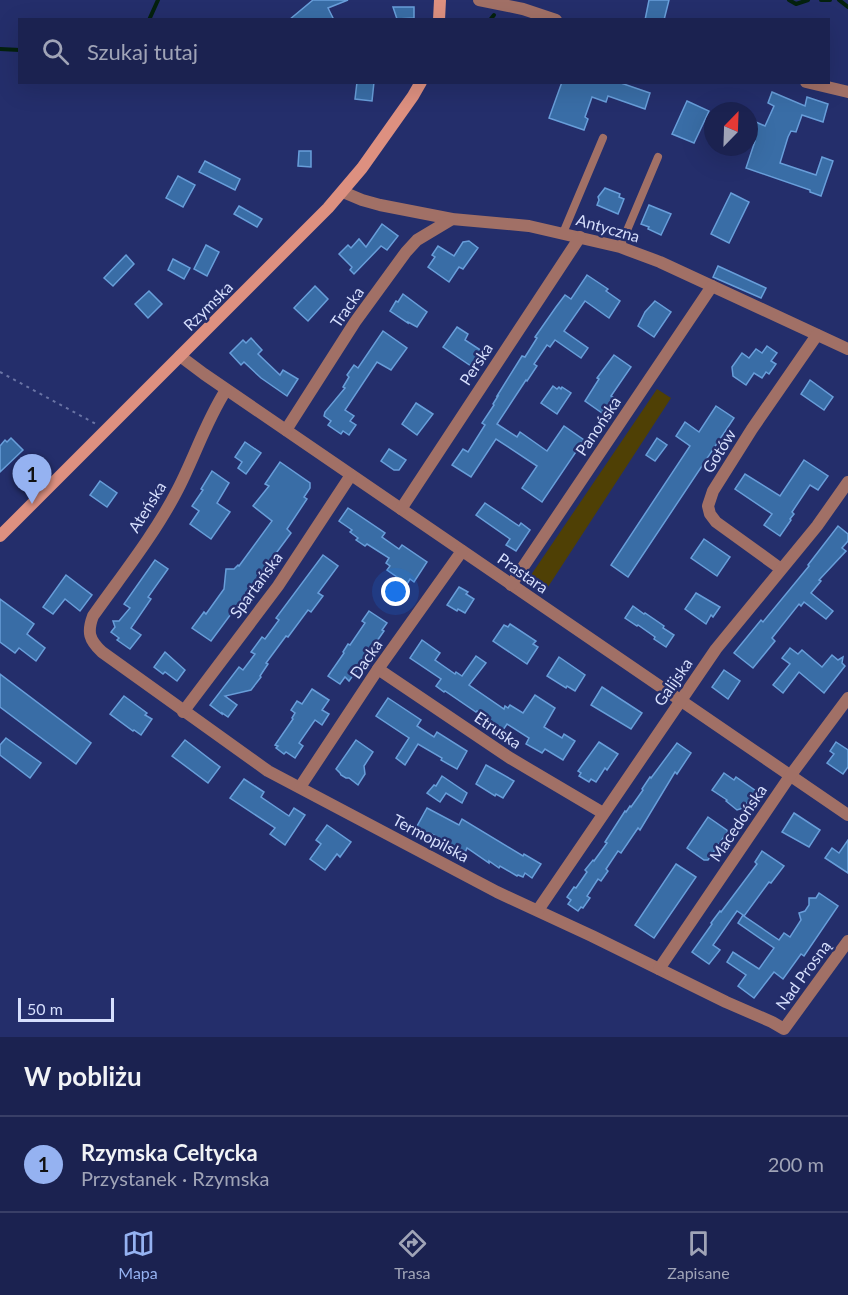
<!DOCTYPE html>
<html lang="pl">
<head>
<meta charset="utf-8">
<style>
	:root { --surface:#1b2250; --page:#242a57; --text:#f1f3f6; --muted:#a0a4b7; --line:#393f67; --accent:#95b2f1 }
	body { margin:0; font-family:Lato,sans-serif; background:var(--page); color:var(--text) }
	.compass { position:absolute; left:704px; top:102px; width:54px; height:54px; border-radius:50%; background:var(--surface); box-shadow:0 6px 24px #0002; rotate:23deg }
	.scale { position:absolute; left:18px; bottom:15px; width:96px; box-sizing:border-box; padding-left:6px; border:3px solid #d6dffd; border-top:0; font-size:16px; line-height:21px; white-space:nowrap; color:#d6dffd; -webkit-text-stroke:4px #242e6b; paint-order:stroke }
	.you { position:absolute; left:396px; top:592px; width:21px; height:21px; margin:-15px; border:4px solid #fff; border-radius:50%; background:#1a73e8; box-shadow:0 0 0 9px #1a73e833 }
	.badge { display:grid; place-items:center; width:39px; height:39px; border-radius:50%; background:var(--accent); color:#111; font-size:20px; font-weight:700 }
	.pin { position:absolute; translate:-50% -50px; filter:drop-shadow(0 2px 3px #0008) }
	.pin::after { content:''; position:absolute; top:32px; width:21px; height:18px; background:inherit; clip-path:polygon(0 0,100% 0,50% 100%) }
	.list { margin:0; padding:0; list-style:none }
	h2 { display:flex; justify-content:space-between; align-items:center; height:78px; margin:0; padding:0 24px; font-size:26px }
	h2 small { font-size:20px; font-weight:400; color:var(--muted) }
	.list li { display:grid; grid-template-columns:39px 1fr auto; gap:18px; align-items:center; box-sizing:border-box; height:96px; padding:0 24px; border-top:2px solid var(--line) }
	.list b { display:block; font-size:22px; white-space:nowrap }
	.list p { margin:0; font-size:20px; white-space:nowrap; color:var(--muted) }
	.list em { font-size:20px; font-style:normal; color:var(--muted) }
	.icon { flex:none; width:33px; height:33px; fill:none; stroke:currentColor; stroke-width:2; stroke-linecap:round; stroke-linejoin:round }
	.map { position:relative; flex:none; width:848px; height:1037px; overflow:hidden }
	.search { position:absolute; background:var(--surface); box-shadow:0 6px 24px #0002; left:18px; right:18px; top:18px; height:66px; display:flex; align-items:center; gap:15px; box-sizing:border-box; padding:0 21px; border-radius:0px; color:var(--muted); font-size:22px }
	.sheet { height:174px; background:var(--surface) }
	nav { display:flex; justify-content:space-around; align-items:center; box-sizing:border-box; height:84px; border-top:2px solid var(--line); background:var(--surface); font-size:16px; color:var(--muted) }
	nav a { display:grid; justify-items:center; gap:3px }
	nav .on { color:var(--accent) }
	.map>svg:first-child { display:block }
	.green { fill:#4f4005 }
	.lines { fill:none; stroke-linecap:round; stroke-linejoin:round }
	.stream { stroke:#04210e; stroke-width:4 }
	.building { fill:#396da6; stroke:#689eda; stroke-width:1.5 }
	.path { stroke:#6a74a5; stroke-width:2; stroke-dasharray:3 4.5; stroke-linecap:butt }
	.lane { stroke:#a17066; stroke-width:8 }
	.street { stroke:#a17066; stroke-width:12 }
	.secondary { stroke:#dd9080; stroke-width:12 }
	.labels { text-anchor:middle; stroke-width:5; stroke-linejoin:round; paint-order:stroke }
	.street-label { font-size:16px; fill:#d6dffd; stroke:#242e6b }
</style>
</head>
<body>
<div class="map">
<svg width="848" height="1037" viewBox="0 0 848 1037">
	<rect width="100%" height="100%" fill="#242e6b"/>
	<path class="green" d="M657,389L671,398L548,587L531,575Z"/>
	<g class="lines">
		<g class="stream">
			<path d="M789,0L796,4L808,0"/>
			<path d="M821,0H830"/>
			<path d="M839,0L848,7"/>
			<path d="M149,20L158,0"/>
			<path d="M490,20L494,15"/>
			<path d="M0,49L20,50"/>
		</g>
	</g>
	<g class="building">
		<path d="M313,0H348L328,8L334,20H289Z"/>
		<path d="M649,0H669L664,20H645Z"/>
		<path d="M393,7H414V18L397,19Z"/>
		<path d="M357,82H374L372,101L355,99Z"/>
		<path d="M562,82H618L650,93L645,109L608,96L606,102L592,97L585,117L588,119L584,130L549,118Z"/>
		<path d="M772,92L805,106L807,97L828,104L823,122L802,115L796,132L791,131L788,137L780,163L816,175L822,157L833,161L821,196L810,192V190L746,168L755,141L749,139V119L765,126L774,106L768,103Z"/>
		<path d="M687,101L709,111L694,143L672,134Z"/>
		<path d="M299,151H311V167L298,166Z"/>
		<path d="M205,161L240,179L235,190L199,172Z"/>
		<path d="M178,176L195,185L183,207L166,198Z"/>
		<path d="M605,188L620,194L619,197L624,199L618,214L597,205L599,200L598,197Z"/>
		<path d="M731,193L749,202L729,243L711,234Z"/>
		<path d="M649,205L671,214L661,235L648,229L649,227L641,224Z"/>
		<path d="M239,206L262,219L257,227L234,214Z"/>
		<path d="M382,224L398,236L387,250L381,246L354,274L350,270L352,267L339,254L348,245L351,248L359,239L366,247Z"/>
		<path d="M469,241L478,248L463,269L459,267L449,282L428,267L435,257L432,255L438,246L454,256L463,242Z"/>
		<path d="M206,245L219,252L207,276L194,269Z"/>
		<path d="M126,255L134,264L113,286L104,278Z"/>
		<path d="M173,259L190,268L184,279L168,270Z"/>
		<path d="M718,266L766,288L761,298L713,277Z"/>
		<path d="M587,275L608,289L606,291L620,301L609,318L585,301L564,331L588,348L581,358L555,340L550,347L547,345L534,364L537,366L527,381L526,380L497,424L517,437L520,432L547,451L564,426L584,440L542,502L522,488L537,466L496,439L471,477L452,465L463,449L468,452L485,425L482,423L494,405L493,404L498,396H497L522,356L525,357L537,338L535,337L556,307L565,295L571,299Z"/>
		<path d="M315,286L328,299L308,321L294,308Z"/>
		<path d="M149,291L162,304L148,318L135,304Z"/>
		<path d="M403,294L427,312L417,327L408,322V323L390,311L396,301L398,302Z"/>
		<path d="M655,301L671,312L654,337L638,326L645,312Z"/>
		<path d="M457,327L468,334L465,340L485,353L474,368L443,347Z"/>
		<path d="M383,331L407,348L391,370L377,362L345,410L354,416L350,421L356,425L349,435L343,431L341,434L328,425L331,421L324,416L325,412L345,388L343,387L349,377L347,375L354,365L358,368Z"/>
		<path d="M251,338L262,350L258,354L280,375L283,370L298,379L287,396L261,378L244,362L241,365L230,353L243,340L246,343Z"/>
		<path d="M767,346L777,353L771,361L776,364L769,374L766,372L762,378L754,373L746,385L733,376L732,367L742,353L749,358L756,349L762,353Z"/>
		<path d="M614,355L631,367L611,396L613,397L602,413L585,401L599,379L597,378Z"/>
		<path d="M810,380L833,397L824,410L801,394Z"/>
		<path d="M553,386L557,389L559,387L561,389L562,387L571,393L557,414L541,403Z"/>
		<path d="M416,403L433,414L417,435L402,424Z"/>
		<path d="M716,406L734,418L628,577L611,565L690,446L676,436L685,422L699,432Z"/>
		<path d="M11,438L23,450L0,472V446L5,440L7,442Z"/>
		<path d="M657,438L667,445L655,461L646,455Z"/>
		<path d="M245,442L261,453L246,474L238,468L242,462L235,457Z"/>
		<path d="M389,449L406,460L399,470H394L381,461Z"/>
		<path d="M804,460L828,476L818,490L810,485L792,512L794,514L790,519L791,520L780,536L764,525L772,514L735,489L745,474L780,496Z"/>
		<path d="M280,462L310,483V488L304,497L307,499L287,529L291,533L211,641L192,628L204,612L206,614L224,589L226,569H234L238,565L239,566L272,521L253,506L269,486L265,484Z"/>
		<path d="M212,471L229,483L217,503L230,512L211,539L190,524L199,511L192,506L203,490L201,489Z"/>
		<path d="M100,481L117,493L107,507L90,495Z"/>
		<path d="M485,503L519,526L521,523L530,530L516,551L506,545L510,539L476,515Z"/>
		<path d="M348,508L385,533L382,537L399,549L402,545L427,562L414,582L410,579L407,584L387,570L390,566L386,563L389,558L367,544L365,546L356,540L358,538L350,532L352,530L339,521Z"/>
		<path d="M838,526L848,534V541L842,548L846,551L819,580L821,581L811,593L833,611L826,619L804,602L801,606L799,604L772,638L775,641L753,668L734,653L761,620L763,622L809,566L808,565Z"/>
		<path d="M704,539L730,557L717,576L691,558Z"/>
		<path d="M323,555L338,566L318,593L323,596L311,612L308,610L288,637L286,636L266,663L268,664L260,676L261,677L251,690L225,696L237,705L228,717L222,713V714L210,705L239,667L243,670L255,654L251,652L262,637L265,639L279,620L276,618Z"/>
		<path d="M155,560L168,569L148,597L151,599L131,628L141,635L130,649L117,640L119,638L111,632L115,627L113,621H119L130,608L124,604Z"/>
		<path d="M66,575L92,595L80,611L65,599L53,614L43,607Z"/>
		<path d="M459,587L468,592L466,594L474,599L465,613L458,609L457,611L447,605Z"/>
		<path d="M696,593L720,607L713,617L711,615L706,624L685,609Z"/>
		<path d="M0,599L34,624L27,634L45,648L36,661L19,648L15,653L0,642Z"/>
		<path d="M633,606L644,614L645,613L664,626L663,628L674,635L666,647L654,639L655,637L638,625L637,626L625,618Z"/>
		<path d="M369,611L387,623L382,630L384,631L349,681L345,677L340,684L328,676L344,653L343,652L348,644L350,645L365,623L362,621Z"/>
		<path d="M510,624L536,641L533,644L538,647L527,664L493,641L504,625L508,627Z"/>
		<path d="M422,640L440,653L435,660L455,674L456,672L462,676L476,656L486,663L469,685L504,709L505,706L508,708L510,705L523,713L535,695L555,708L544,727L562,738L564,734L575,741L563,760L545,749L542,753L526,744L529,738L507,724L503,730L477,711L476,712L445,691L444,692L436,686L441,679L410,658Z"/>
		<path d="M790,648L798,654L802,650L822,667L832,655L838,660L843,657L842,663L845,666L824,693L799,672L783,693L773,685L790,664L782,658Z"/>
		<path d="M165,652L185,670L177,681L165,672L163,674L154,667Z"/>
		<path d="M559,657L585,675L575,691L567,686L566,688L547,676Z"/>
		<path d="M724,670L740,681L728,699L712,687Z"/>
		<path d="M0,674L91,743L76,764L0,707Z"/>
		<path d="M602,687L642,713L631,729L591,705Z"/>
		<path d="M312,689L329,700L322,710L329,714L322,725L315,720L299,743L303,746L295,758L286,752L284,754L276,748L278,746L275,745L293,719L292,718L295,713L291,710L297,701L302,704Z"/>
		<path d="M124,696L147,713L145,715L152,719L141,735L134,730L133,731L110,714Z"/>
		<path d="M388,698L421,720L417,726L434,737L437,732L467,751L457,769L441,760L442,758L418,744L405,765L396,758L409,738L376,716Z"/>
		<path d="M6,738L41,763L30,778L0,755V745Z"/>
		<path d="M185,740L220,767L208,783L172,756Z"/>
		<path d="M356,740L373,752L364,766L365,774L358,785L349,778H346L341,775L340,773L336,769Z"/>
		<path d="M599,742L618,754L607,770L605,768L596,782L591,779L589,782L579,776L581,773L578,771Z"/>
		<path d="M836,742L848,750V767L843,774L827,763L834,754L830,751Z"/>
		<path d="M677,743L691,753L677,774L675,772L640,830L638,828L621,853L618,851L606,869L608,871L601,881L598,879L587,896L590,898L583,908L581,907L578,911L568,904L571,900L567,897L574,887L576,888L587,872L585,870L593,860L594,861L607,843L605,842L625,811L626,812L630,806L631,807L643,790L642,789L650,777L651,778Z"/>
		<path d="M486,765L514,781L503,798L496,794L495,796L476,784Z"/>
		<path d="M724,773L734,780L736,777L756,791L743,808L737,810L726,801L727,800L712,790Z"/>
		<path d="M442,776L467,793L462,803L446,793L440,802L427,793L434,785L436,786Z"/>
		<path d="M244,779L264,792L261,797L289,816L294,808L305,815L285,845L270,834L275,828L230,798Z"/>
		<path d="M427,808L459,825L462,819L523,856L524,854L541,864L532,878L525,873L523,877L518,875L517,876L500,866L499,868L489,861V863L467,848L465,853L432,834L431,836L416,828Z"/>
		<path d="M794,813L820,830L809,847L782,832Z"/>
		<path d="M708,817L728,831L708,860H704L687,848Z"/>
		<path d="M327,825L351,842L340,857L337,854L325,870L310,859L321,844L316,840Z"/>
		<path d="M848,840V873L825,858L832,848L839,853Z"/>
		<path d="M762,851L784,866L771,883L769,882L744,916L779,940L784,933L790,937L801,920L799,913L805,911L809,905V898H816L819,893L838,906L804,956L801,954L783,979L774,972L754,998L738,986L746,975L727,962L733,952L759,969L774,948L738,923L743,915L737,911L713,945L720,950L709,964L692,952L712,924L711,923L720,911L721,912L757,864L755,862Z"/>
		<path d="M676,864L696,877L654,938L635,925Z"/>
	</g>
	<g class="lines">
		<path class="path" d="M0,372L96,424"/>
		<g class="lane">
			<path d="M563,233L603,138"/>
			<path d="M620,247L658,157"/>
		</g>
		<g class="street">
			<path d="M479,0L523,9L556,20"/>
			<path d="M806,82L848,92"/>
			<path d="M343,192L362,200L380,205L452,219L529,226L620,247L660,262L848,349"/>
			<path d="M180,356L204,374L848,815"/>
			<path d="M226,390C206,421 195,456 178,489C155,534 122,575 93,616C87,632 89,640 102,652L268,771L497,892L592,936L726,1002L772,1022L784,1029L848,941"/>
			<path d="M286,430L355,322L406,252L417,240L452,219"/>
			<path d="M401,509L580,237"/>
			<path d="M781,569L716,522L710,514L708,506L713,491L752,429L817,335"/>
			<path d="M511,585L712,286"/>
			<path d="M378,669L510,758L603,813"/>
			<path d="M183,712L278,586L351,475"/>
			<path d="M300,787L378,669L462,551"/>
			<path d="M538,910L716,649L817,526L848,482"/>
			<path d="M659,969L790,776L848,698"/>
		</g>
		<g class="secondary">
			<path d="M439,20L440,0"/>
			<path d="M0,536L328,208L362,168L413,96L421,82"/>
		</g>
	</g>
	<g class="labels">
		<g class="street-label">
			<text transform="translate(608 228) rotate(16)" y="6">Antyczna</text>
			<text transform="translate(208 306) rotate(-45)" y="6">Rzymska</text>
			<text transform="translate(347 307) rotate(-55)" y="6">Tracka</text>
			<text transform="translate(476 364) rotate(-57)" y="6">Perska</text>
			<text transform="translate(598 426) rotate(-56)" y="6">Panońska</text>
			<text transform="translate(719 451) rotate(-58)" y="6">Gotów</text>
			<text transform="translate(147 507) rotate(-58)" y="6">Ateńska</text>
			<text transform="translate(523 573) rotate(35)" y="6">Prastara</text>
			<text transform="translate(256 585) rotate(-54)" y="6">Spartańska</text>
			<text transform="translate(366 659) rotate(-55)" y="6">Dacka</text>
			<text transform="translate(673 682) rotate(-55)" y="6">Galijska</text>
			<text transform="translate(498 730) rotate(34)" y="6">Etruska</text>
			<text transform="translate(738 823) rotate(-56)" y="6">Macedońska</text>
			<text transform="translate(431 838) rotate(28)" y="6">Termopilska</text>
			<text transform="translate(803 975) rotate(-54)" y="6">Nad Prosną</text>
		</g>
	</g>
</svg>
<svg class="compass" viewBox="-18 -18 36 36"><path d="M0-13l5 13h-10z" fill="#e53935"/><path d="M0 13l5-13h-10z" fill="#a0a4b7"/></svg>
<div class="scale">50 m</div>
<div class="you"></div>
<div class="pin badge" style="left:32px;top:504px">1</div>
<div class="search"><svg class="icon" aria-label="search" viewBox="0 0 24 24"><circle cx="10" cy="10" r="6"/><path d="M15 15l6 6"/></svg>Szukaj tutaj</div>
</div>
<section class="sheet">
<h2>W pobliżu<small></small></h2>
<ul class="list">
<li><span class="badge">1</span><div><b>Rzymska Celtycka</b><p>Przystanek · Rzymska</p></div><em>200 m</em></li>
</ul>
</section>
<nav>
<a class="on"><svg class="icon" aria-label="map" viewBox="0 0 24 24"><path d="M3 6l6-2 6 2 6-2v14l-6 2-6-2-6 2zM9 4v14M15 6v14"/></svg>Mapa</a>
<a><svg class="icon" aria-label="directions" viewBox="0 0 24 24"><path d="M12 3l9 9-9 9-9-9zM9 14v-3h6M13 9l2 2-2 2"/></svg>Trasa</a>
<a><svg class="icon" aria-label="saved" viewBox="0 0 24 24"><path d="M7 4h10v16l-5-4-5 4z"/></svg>Zapisane</a>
</nav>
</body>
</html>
